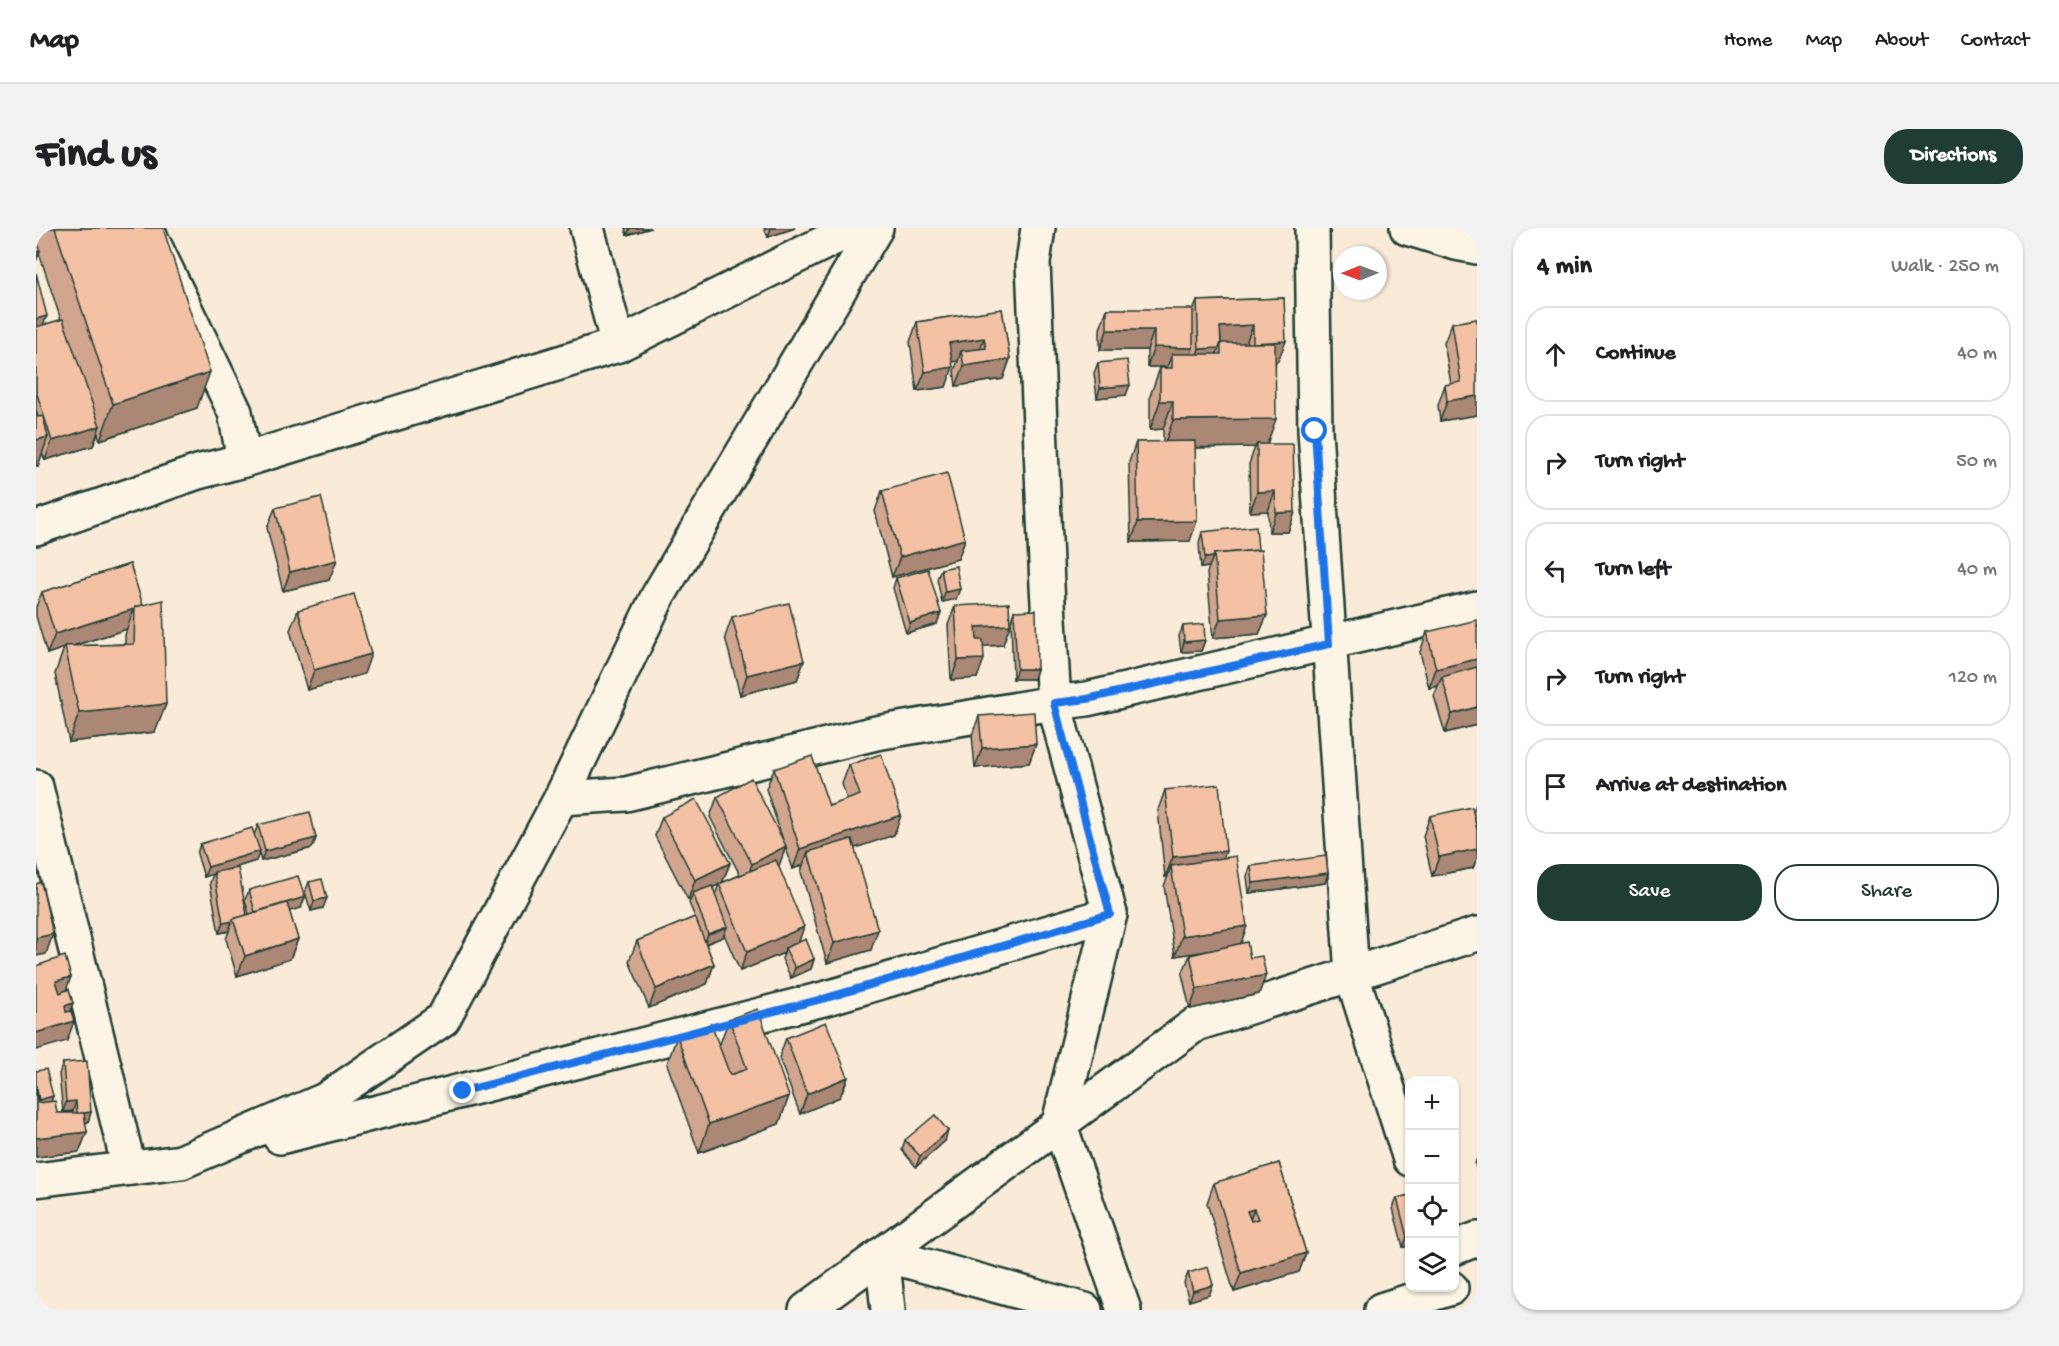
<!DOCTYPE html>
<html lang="en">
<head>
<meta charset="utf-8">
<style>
	:root { --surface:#fff; --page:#f2f2f2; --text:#202124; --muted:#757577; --line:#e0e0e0; --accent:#1f3d34 }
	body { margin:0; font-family:"Gochi Hand",sans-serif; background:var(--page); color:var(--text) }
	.controls { position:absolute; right:18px; bottom:18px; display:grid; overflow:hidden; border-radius:12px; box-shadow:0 2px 4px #0004 }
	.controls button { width:54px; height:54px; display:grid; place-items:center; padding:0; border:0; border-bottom:2px solid var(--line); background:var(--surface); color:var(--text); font:30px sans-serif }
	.compass { position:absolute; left:1297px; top:18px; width:54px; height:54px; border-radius:50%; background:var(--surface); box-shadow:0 2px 4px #0004; rotate:269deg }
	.stop { position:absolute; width:18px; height:18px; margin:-14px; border:4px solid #1a73e8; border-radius:50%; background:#fff }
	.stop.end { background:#1a73e8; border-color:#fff; box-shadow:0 2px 6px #0008 }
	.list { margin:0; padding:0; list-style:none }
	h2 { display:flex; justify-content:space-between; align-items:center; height:78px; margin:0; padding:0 24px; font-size:26px }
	h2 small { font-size:20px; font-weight:400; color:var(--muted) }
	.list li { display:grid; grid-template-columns:39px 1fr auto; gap:18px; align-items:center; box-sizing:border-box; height:96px; margin:0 12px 12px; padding:0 12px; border:2px solid var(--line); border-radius:24px }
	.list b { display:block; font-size:22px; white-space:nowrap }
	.list em { font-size:20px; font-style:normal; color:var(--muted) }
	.actions { display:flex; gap:12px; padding:18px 24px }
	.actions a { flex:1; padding:14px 0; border:2px solid var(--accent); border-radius:24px; text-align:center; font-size:21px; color:var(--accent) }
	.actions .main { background:var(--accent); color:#fff }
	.icon { flex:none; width:33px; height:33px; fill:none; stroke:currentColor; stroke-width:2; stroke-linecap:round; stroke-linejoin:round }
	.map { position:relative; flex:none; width:1441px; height:1082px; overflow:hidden; border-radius:24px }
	header { display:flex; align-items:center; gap:36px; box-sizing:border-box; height:84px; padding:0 30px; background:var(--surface); border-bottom:2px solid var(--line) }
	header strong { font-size:28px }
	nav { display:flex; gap:33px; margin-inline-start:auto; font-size:21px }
	.intro { display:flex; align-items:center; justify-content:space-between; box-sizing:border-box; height:144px; padding:0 36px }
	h1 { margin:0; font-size:42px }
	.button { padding:15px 27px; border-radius:24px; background:var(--accent); color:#fff; font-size:21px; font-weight:700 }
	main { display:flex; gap:36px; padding:0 36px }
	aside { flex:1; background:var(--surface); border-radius:24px; box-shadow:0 2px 4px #0004 }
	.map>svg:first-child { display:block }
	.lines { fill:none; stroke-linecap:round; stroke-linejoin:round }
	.minor-casing { stroke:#1f3d34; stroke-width:38 }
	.minor { stroke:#fcf5e5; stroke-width:33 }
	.wall { fill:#d2a68e; stroke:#1f3d34; stroke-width:1.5; fill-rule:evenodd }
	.shaded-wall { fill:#ab8774; stroke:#1f3d34; stroke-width:1.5 }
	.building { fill:#f4c1a5; stroke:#1f3d34; stroke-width:1.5; fill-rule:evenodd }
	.route { stroke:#1a73e8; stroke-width:8 }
</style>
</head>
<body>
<header>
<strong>Map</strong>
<nav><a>Home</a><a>Map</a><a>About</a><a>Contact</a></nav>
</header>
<div class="intro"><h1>Find us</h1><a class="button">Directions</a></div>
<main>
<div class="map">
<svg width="1441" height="1082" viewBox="0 0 1441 1082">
	<rect width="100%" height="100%" fill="#faebd8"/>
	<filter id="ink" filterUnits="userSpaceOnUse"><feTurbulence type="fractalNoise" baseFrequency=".0167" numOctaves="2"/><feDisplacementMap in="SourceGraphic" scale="12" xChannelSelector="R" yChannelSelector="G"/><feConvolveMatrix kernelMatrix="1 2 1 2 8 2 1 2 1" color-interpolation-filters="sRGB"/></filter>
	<g filter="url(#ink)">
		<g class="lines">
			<defs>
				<g id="minor">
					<path d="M551,0L582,117L818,0"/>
					<path d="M1002,0L997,35L1011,358L1018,475L1051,471L1441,380"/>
					<path d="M1276,0L1279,203L1316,747L1374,931"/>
					<path d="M1371,0L1420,15L1441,19"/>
					<path d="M208,232L582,117"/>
					<path d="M0,300L162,244L208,232L199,184L110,0"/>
					<path d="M0,559L93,940"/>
					<path d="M525,570L590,566L840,505L1018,475L1074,686L1023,895L1088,1082"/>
					<path d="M244,909L791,770L1074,686"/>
					<path d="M0,952L145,934L289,872L407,791L525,570L622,368L840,0"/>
					<path d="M1418,1020L1441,1011"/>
					<path d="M770,1082L1160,796L1441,706"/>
					<path d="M852,1082L846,1026L1049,1082"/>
					<path d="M1345,1082L1415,1060"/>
				</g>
			</defs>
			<use href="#minor" class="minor-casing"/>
			<use href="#minor" class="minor"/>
		</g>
		<g class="wall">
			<path d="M6,0H127L161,180L64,212L62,206L57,218L9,232L6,225L2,238H0V45L7,97L25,92L3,25L0,33V9L1,13Z"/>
			<path d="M589,0H615L591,7Z"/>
			<path d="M728,0H759L732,9Z"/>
			<path d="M1248,70L1242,133H1240L1231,216L1259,284L1252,304H1233L1232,283L1214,284L1213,236L1219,219L1159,220L1154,313L1095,314L1093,234L1100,214H1127V201L1114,202V168L1124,140L1131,139H1111V122H1064V101L1071,81L1157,83L1161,73Z"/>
			<path d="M966,81L974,131L967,151L920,158L918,143L922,133L916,134L910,159L881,163L874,114L881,94Z"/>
			<path d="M1416,95L1441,187L1404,193L1402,177L1409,157L1415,156L1408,115Z"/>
			<path d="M1062,135L1090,167L1061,170L1058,145Z"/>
			<path d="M846,263L929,311L922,331L856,349L839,283Z"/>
			<path d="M239,280L293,352L247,363L231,300Z"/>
			<path d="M1166,304L1222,322L1231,387L1223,406L1177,410L1171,345L1173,339L1165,340L1163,315Z"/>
			<path d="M94,336L130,476L119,504L33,514L19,446L28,420L11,426L0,388V379L6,364ZM91,401L89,407V416L37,418Z"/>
			<path d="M905,341L920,371L906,374L901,351Z"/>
			<path d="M860,350L901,396L870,405L857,360Z"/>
			<path d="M919,378L967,417L948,418L941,450L915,452L912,397Z"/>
			<path d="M262,382L328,446L271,462L254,402Z"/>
			<path d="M978,383L1001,441L998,451H977L975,393Z"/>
			<path d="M696,389L768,433L761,452L704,467L689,409Z"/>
			<path d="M1147,398L1169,412L1165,423L1145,424L1143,408Z"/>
			<path d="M1391,404L1441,497L1409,505L1398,468L1402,458L1393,460L1384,424Z"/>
			<path d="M943,488L1000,516L993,535L939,540L936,507Z"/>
			<path d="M813,537L865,587L858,607L818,620L835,722L791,735L765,644L767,637L757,641L750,620L742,638L762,714L778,731L775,741L755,750L746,731L748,725L704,743L688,706L687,709L670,716L678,736L671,756L613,780L593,733L601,713L659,689L653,675L655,671L652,672L619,608L626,589L694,635L686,655L677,659L679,667L683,656L704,647L674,589L681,569L747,612L730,561L738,541L793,578L811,572L806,556Z"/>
			<path d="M1129,562L1188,630L1204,716L1223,766L1154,781L1146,746L1154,727L1169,723L1139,728L1128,658L1132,648L1129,649L1122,582Z"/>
			<path d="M1441,574V630L1437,640L1396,648L1387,608L1394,588L1437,584Z"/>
			<path d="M222,597L280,610L276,620L225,633L223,625L220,633L192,642L211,687L213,686L209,672L213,662L265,680L253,683L262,711L254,731L201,748L190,711L193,703L183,705L174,655L177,646L168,649L161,626L164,616L218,607Z"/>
			<path d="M1215,638L1292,645L1289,655L1213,665L1211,648Z"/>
			<path d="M273,654L287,680L275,683L269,664Z"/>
			<path d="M693,791L753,868L743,896L663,925L631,836L641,808L683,818Z"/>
			<path d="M750,810L812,849L804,869L764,886L743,830Z"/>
			<path d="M27,835L55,884L52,894L49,895L51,904L43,924L0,929V843L17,868L15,873L21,885H37V883L27,884L23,846Z"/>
			<path d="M869,912L909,913L880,939L866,922Z"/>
			<path d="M1441,930V943L1439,936Z"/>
			<path d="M1243,935L1270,1025L1263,1044L1198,1064L1171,975L1178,955Z"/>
			<path d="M1374,967V1018L1367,1019L1357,980L1361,970Z"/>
			<path d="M1152,1045L1177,1057L1173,1067L1153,1073L1148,1055Z"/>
		</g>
		<g class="shaded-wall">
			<path d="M594,0H615L591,7Z"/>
			<path d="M735,0H759L732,9Z"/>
			<path d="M4,23L0,33V24Z"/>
			<path d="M11,88L3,107L0,108V91Z"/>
			<path d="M1217,97L1209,117L1185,118L1184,99Z"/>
			<path d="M1071,102H1118L1111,122H1064Z"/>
			<path d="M948,110L941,130L925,123L922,133L906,135L913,115Z"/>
			<path d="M1250,113L1242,133L1210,134L1217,115Z"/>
			<path d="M1118,119L1157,120L1150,140L1136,126L1131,139H1111Z"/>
			<path d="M1183,120L1176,139L1156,140L1163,121Z"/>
			<path d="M974,131L967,151L920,158L928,138Z"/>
			<path d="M917,139L910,159L881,163L889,144Z"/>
			<path d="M174,144L161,180L64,212L77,176Z"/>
			<path d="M1094,157L1090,167L1061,170L1064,160Z"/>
			<path d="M1441,168V187L1404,193L1411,173Z"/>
			<path d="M1124,173H1137L1127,201L1114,202Z"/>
			<path d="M1240,191L1230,219L1221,216L1219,219L1127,220L1137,192Z"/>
			<path d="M64,198L57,218L9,232L16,213Z"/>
			<path d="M12,209L2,238H0V212Z"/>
			<path d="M1239,263L1232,283L1214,284L1221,264Z"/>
			<path d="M1259,284L1252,304H1233L1240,285Z"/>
			<path d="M1161,293L1154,313L1095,314L1102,294Z"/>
			<path d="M929,311L922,331L856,349L864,329Z"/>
			<path d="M1177,329L1173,339L1165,340L1169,330Z"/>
			<path d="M301,332L293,352L247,363L254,344Z"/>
			<path d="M924,361L920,371L906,374L909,364Z"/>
			<path d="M98,381L91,401L30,420L29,418L28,420L11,426L19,406Z"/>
			<path d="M905,385L901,396L870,405L874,395Z"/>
			<path d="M1231,387L1223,406L1177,410L1184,391Z"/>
			<path d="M974,397L967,417L933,419L940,399Z"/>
			<path d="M1169,412L1165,423L1145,424L1148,414Z"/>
			<path d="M335,426L328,446L271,462L278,442Z"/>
			<path d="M948,431L941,450L915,452L922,432Z"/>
			<path d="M1441,431V449H1406L1402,458L1393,460L1400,441Z"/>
			<path d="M768,433L761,452L704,467L711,447Z"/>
			<path d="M981,441H1001L998,451H977Z"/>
			<path d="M130,476L119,504L33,514L43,485Z"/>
			<path d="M1441,479V497L1409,505L1416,486Z"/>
			<path d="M1000,516L993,535L939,540L946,520Z"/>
			<path d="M865,587L858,607L775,635L772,624L767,637L757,641L764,621Z"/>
			<path d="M280,610L276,620L225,633L229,623Z"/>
			<path d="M750,618L743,638L709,656L716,636Z"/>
			<path d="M1441,621V630L1437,640L1396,648L1403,629Z"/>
			<path d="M224,623L220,633L178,646V644L177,646L168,649L172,639Z"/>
			<path d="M1190,623L1183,643L1135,638L1132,648L1129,649L1137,629Z"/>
			<path d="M694,635L686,655L658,669L657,665L655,671L652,672L659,652Z"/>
			<path d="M1292,645L1289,655L1213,665L1217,655Z"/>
			<path d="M269,669L265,680L215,694L219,684Z"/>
			<path d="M291,670L287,680L275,683L278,673Z"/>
			<path d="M196,693L193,703L183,705L187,695Z"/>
			<path d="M1211,698L1204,718L1139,728L1146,708Z"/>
			<path d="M691,699L687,709L668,716L672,706Z"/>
			<path d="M768,699L761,719L749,720L748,725L704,743L711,724Z"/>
			<path d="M842,702L835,722L791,735L798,715Z"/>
			<path d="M17,706L10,726L0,728V710Z"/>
			<path d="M262,711L254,731L201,748L209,728Z"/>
			<path d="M778,731L775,741L755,750L759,740Z"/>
			<path d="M678,736L671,756L613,780L620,761Z"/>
			<path d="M1230,747L1223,766L1154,781L1161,761Z"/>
			<path d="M35,749L28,768L13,773L20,753Z"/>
			<path d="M37,775L30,795L29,778Z"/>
			<path d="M38,793L31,813L0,822V805Z"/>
			<path d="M812,849L804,869L764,886L771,866Z"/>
			<path d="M17,868L13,879L0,882L3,872Z"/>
			<path d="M753,868L743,896L663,925L673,896Z"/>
			<path d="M40,873L37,883L27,884L30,874Z"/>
			<path d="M55,884L52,894L38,896L41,886Z"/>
			<path d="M912,903L909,913L880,939L884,928Z"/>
			<path d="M51,904L43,924L0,929V910Z"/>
			<path d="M1218,981L1211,1000V983Z"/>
			<path d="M1374,1008V1018L1367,1019L1371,1009Z"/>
			<path d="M1270,1025L1263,1044L1198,1064L1205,1045Z"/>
			<path d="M1177,1057L1173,1067L1153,1073L1157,1063Z"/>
		</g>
		<g class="building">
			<path d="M19,0H127L174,144L77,176Z"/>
			<path d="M0,9L4,23L0,24Z"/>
			<path d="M0,45L11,88L0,91Z"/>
			<path d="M1248,70L1250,113L1217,115V97L1184,99L1185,115L1183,120L1163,121L1161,73Z"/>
			<path d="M966,81L974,131L928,138L925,123L950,120L948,110L913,115L917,139L889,144L881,94Z"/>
			<path d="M1071,81H1157V120L1118,119V102H1071Z"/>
			<path d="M27,91L64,198L16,213L0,163V99Z"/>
			<path d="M1441,91V168L1411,173L1409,157L1425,154L1416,95Z"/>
			<path d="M1185,115H1239L1240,191L1137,192V173H1124V140H1136V126H1185Z"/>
			<path d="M1091,132L1094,157L1064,160L1062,135Z"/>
			<path d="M0,182L2,189L7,188L12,209L0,212Z"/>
			<path d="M1159,213L1161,293L1102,294L1100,214Z"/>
			<path d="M1221,216H1257L1259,284L1240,285L1239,263L1221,264Z"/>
			<path d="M911,245L929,311L864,329L846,263Z"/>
			<path d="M285,269L301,332L254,344L239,280Z"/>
			<path d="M1220,298L1222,322L1178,326L1177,329L1169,330L1166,304Z"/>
			<path d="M1225,322L1231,387L1184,391L1178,326Z"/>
			<path d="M94,336L107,377L99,379L98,381L19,406L6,364Z"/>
			<path d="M920,338L924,361L909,364L905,341Z"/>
			<path d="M892,341L905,385L874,395L860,350Z"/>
			<path d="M318,366L335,426L278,442L262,382Z"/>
			<path d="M127,372L130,476L43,485L29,418L98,416L99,379Z"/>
			<path d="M753,375L768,433L711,447L696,389Z"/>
			<path d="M973,375L974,397L940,399L941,412H947L948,431L922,432L919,378Z"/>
			<path d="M1000,382L1001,441H981L978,383Z"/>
			<path d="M1441,392V431L1400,441L1391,404Z"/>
			<path d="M1168,396L1169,412L1148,414L1147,398Z"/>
			<path d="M1441,439V479L1416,486L1406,449Z"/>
			<path d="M998,484L1000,516L946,520L943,488Z"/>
			<path d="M845,526L865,587L764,621L738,541L776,528L793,578L824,567L813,537Z"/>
			<path d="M715,550L750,618L716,636L681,569Z"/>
			<path d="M1183,556L1190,623L1137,629L1129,562Z"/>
			<path d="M660,571L694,635L659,652L626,589Z"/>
			<path d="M1436,579L1441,602V621L1403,629L1394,588Z"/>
			<path d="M274,584L280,610L229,623L222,597Z"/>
			<path d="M216,600L224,623L172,639L164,616Z"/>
			<path d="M816,611L842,702L798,715L772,624Z"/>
			<path d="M1200,628L1211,698L1146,708L1135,638Z"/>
			<path d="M1290,628L1292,645L1217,655L1215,638Z"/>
			<path d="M740,632L768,699L711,724L683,656Z"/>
			<path d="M202,640L211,687L197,691V693L187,695L178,644Z"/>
			<path d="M262,648L269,669L219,684L213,662Z"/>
			<path d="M286,651L291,670L278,673L273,654Z"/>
			<path d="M5,654L17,706L0,710V656Z"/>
			<path d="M676,658L691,699L672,706L657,665Z"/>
			<path d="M251,675L262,711L209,728L197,691Z"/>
			<path d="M659,689L678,736L620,761L601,713Z"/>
			<path d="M770,711L778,731L759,740L749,720Z"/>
			<path d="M1211,714L1214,730L1226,728L1230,747L1161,761L1154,727Z"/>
			<path d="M29,728L35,749L20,753L24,765L33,761L37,775L29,778L30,784L35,783L38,793L0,805V738Z"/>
			<path d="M722,781L753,868L673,896L641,808L675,796L694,847L711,841L693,791Z"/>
			<path d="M790,794L812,849L771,866L750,810Z"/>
			<path d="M51,833L55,884L41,886L40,873L30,874L27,835Z"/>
			<path d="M10,841L17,868L3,872L1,862H0V843Z"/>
			<path d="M0,862H1L2,875L19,873L21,885H48L51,904L0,910Z"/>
			<path d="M899,887L912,903L884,928L869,912Z"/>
			<path d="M1243,935L1270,1025L1205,1045L1178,955ZM1218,981L1222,991L1215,993L1211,983Z"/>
			<path d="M1374,967V1008L1371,1009L1361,970Z"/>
			<path d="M1172,1039L1177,1057L1157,1063L1152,1045Z"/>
		</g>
	</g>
	<g class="lines" filter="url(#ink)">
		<path class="route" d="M427,863L790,770L1074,686L1018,475L1051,471L1293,416L1279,203"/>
	</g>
</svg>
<div class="controls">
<button>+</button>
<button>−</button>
<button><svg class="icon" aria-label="locate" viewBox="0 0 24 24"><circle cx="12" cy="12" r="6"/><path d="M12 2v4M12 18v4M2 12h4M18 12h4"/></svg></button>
<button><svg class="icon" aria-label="layers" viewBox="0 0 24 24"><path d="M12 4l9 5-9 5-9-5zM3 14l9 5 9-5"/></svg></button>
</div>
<svg class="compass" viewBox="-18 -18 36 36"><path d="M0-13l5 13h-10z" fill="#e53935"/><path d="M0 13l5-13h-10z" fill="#757577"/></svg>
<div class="stop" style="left:1279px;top:203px"></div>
<div class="stop end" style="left:427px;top:863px"></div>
</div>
<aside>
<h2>4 min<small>Walk · 250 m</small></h2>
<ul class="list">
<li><svg class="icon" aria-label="ahead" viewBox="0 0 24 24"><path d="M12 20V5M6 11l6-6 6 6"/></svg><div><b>Continue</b></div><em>40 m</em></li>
<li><svg class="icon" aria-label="right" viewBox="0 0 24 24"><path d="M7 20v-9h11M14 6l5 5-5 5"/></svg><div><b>Turn right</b></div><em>50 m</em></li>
<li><svg class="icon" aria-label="left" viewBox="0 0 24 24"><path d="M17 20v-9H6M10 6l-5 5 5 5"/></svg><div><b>Turn left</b></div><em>40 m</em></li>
<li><svg class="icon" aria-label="right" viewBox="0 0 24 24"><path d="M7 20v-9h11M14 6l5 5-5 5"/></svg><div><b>Turn right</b></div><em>120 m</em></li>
<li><svg class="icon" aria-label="arrive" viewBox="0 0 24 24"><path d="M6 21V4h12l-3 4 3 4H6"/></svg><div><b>Arrive at destination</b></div></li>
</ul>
<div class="actions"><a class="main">Save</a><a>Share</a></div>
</aside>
</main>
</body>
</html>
